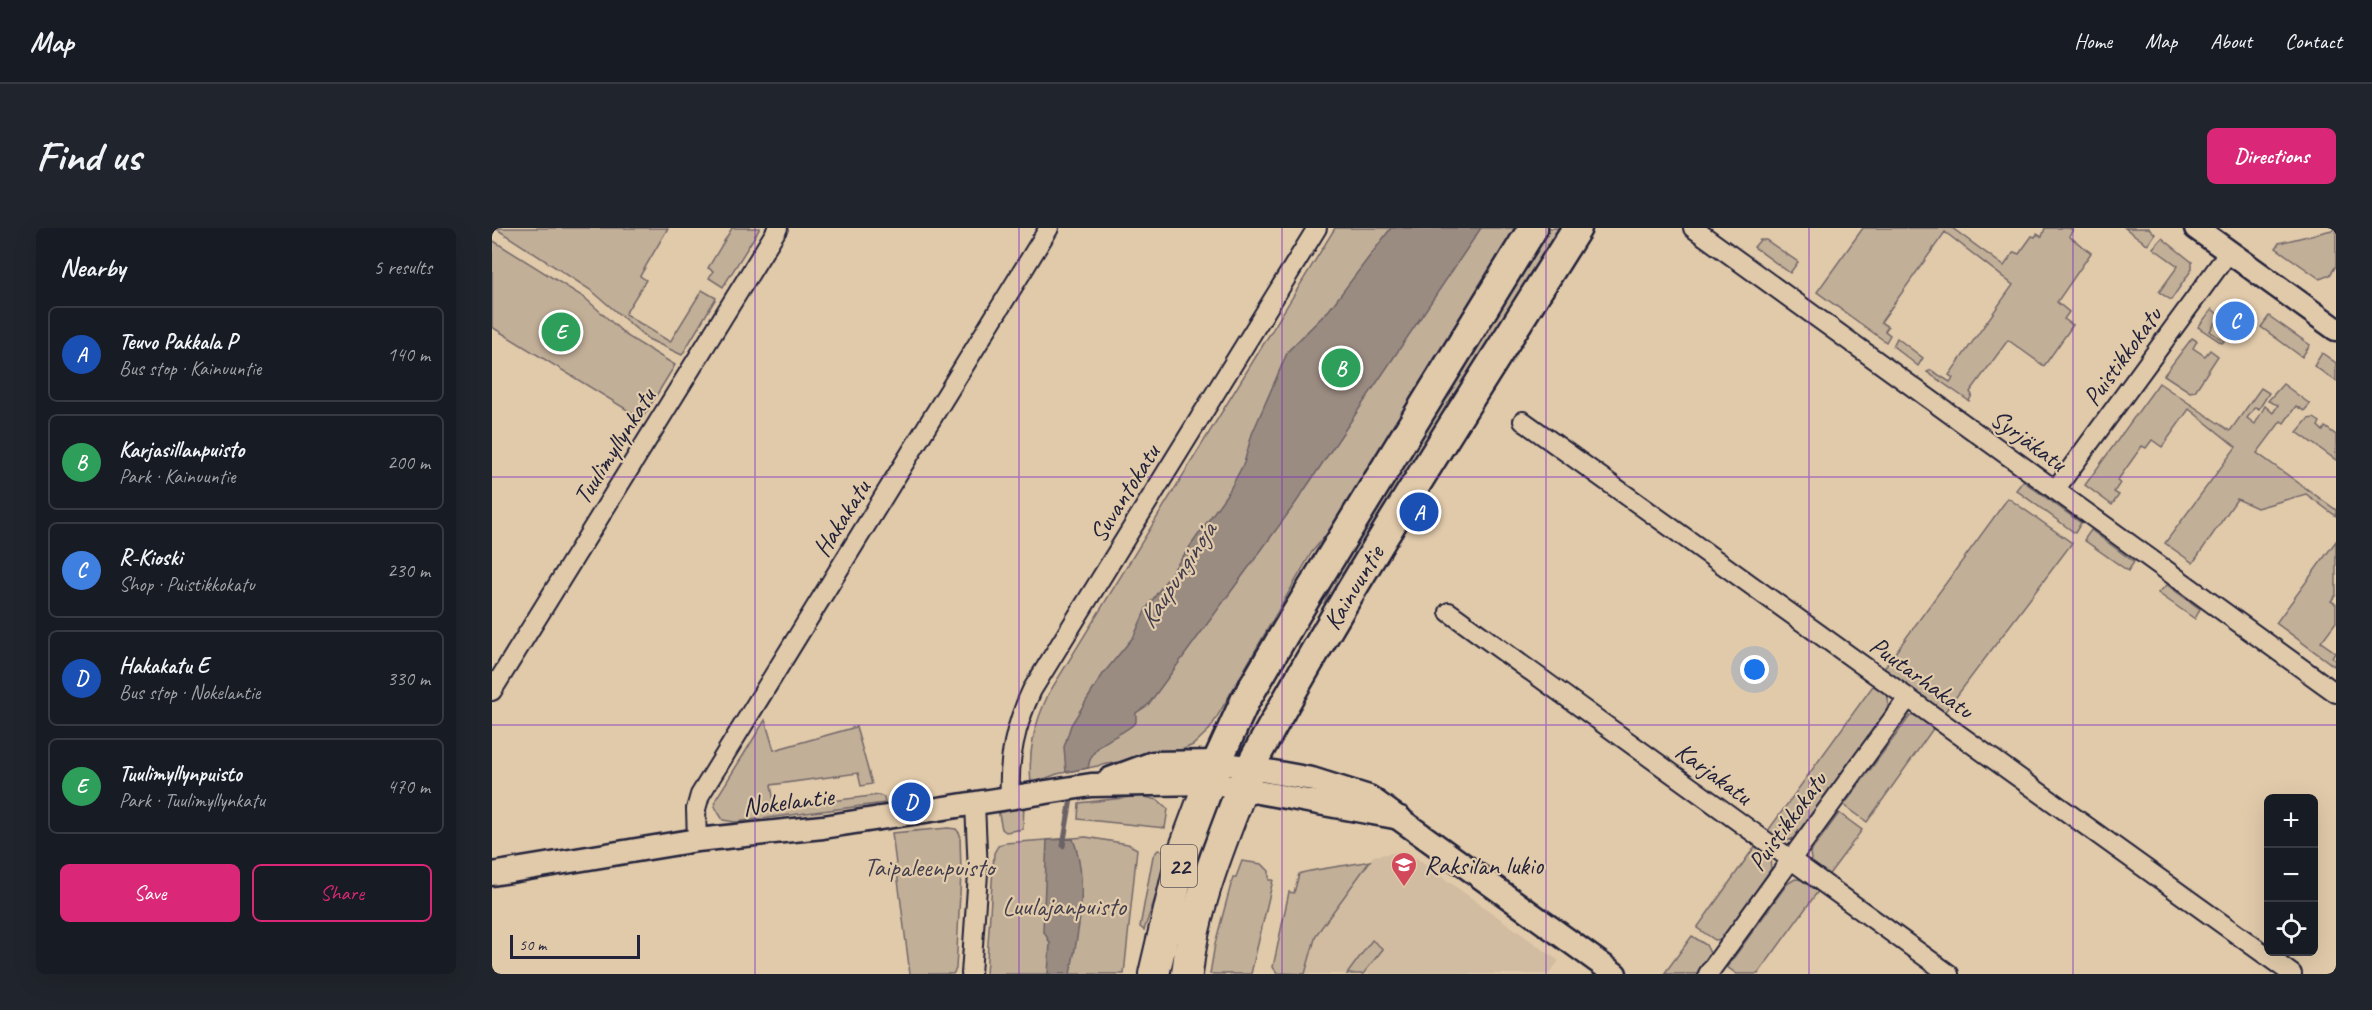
<!DOCTYPE html>
<html lang="en">
<head>
<meta charset="utf-8">
<style>
	:root { --surface:#171b24; --page:#20242c; --text:#f1f3f6; --muted:#9ea1a6; --line:#363941; --accent:#db2777 }
	body { margin:0; font-family:Caveat,sans-serif; background:var(--page); color:var(--text) }
	.controls { position:absolute; right:18px; bottom:18px; display:grid; overflow:hidden; border-radius:9px; box-shadow:0 6px 24px #0002 }
	.controls button { width:54px; height:54px; display:grid; place-items:center; padding:0; border:0; border-bottom:2px solid var(--line); background:var(--surface); color:var(--text); font:30px sans-serif }
	.scale { position:absolute; left:18px; bottom:15px; width:130px; box-sizing:border-box; padding-left:6px; border:3px solid #22223b; border-top:0; font-size:16px; line-height:21px; white-space:nowrap; color:#22223b; -webkit-text-stroke:4px #e1caaa; paint-order:stroke }
	.you { position:absolute; left:1263px; top:442px; width:21px; height:21px; margin:-15px; border:4px solid #fff; border-radius:50%; background:#1a73e8; box-shadow:0 0 0 9px #1a73e833 }
	.badge { display:grid; place-items:center; width:39px; height:39px; border-radius:50%; background:var(--accent); color:#fff; font-size:20px; font-weight:700 }
	.pin { position:absolute; translate:-50% -50%; border:3px solid #fff; box-shadow:0 2px 6px #0006 }
	.list { margin:0; padding:0; list-style:none }
	h2 { display:flex; justify-content:space-between; align-items:center; height:78px; margin:0; padding:0 24px; font-size:26px }
	h2 small { font-size:20px; font-weight:400; color:var(--muted) }
	.list li { display:grid; grid-template-columns:39px 1fr auto; gap:18px; align-items:center; box-sizing:border-box; height:96px; margin:0 12px 12px; padding:0 12px; border:2px solid var(--line); border-radius:9px }
	.list b { display:block; font-size:22px; white-space:nowrap }
	.list p { margin:0; font-size:20px; white-space:nowrap; color:var(--muted) }
	.list em { font-size:20px; font-style:normal; color:var(--muted) }
	.actions { display:flex; gap:12px; padding:18px 24px }
	.actions a { flex:1; padding:14px 0; border:2px solid var(--accent); border-radius:9px; text-align:center; font-size:21px; color:var(--accent) }
	.actions .main { background:var(--accent); color:#fff }
	.icon { flex:none; width:33px; height:33px; fill:none; stroke:currentColor; stroke-width:2; stroke-linecap:round; stroke-linejoin:round }
	.map { position:relative; flex:none; width:1844px; height:746px; overflow:hidden; border-radius:9px }
	header { display:flex; align-items:center; gap:36px; box-sizing:border-box; height:84px; padding:0 30px; background:var(--surface); border-bottom:2px solid var(--line) }
	header strong { font-size:28px }
	nav { display:flex; gap:33px; margin-inline-start:auto; font-size:21px }
	.intro { display:flex; align-items:center; justify-content:space-between; box-sizing:border-box; height:144px; padding:0 36px }
	h1 { margin:0; font-size:42px }
	.button { padding:15px 27px; border-radius:9px; background:var(--accent); color:#fff; font-size:21px; font-weight:700 }
	main { display:flex; gap:36px; padding:0 36px }
	aside { flex:1; background:var(--surface); border-radius:9px; box-shadow:0 6px 24px #0002 }
	.map>svg:first-child { display:block }
	.built { fill:#d2bca1 }
	.green { fill:#c2af98; stroke:#72686a; stroke-width:1.5 }
	.water { fill:#9b8c82; stroke:#6b6266; stroke-width:1.5 }
	.lines { fill:none; stroke-linecap:round; stroke-linejoin:round }
	.stream { stroke:#6b6266; stroke-width:5 }
	.minor-casing { stroke:#22223b; stroke-width:22 }
	.tertiary-casing { stroke:#22223b; stroke-width:27 }
	.primary-casing { stroke:#22223b; stroke-width:33 }
	.trunk-casing { stroke:#22223b; stroke-width:34 }
	.minor { stroke:#e1caaa; stroke-width:18 }
	.tertiary { stroke:#e1caaa; stroke-width:22 }
	.primary { stroke:#e1caaa; stroke-width:28 }
	.trunk { stroke:#e1caaa; stroke-width:30 }
	.grid { fill:none; stroke:#7b2cbf; stroke-width:1.5; stroke-opacity:0.55 }
	.labels { text-anchor:middle; stroke-width:4.5; stroke-linejoin:round; paint-order:stroke }
	.shield { fill:#e1caaa; stroke:#5b545c; stroke-width:1.5 }
	.shield-label { font-size:24px; font-weight:bold; fill:#22223b }
	.street-label { font-size:26px; fill:#22223b; stroke:#e1caaa }
	.poi-label { font-size:26px; fill:#22223b; stroke:#e1caaa; text-anchor:start }
	.park-label { font-size:26px; fill:#423e4e; stroke:#e1caaa }
	.water-label { font-size:27px; font-style:italic; fill:#403c4d; stroke:#e1caaa }
</style>
</head>
<body>
<header>
<strong>Map</strong>
<nav><a>Home</a><a>Map</a><a>About</a><a>Contact</a></nav>
</header>
<div class="intro"><h1>Find us</h1><a class="button">Directions</a></div>
<main>
<aside>
<h2>Nearby<small>5 results</small></h2>
<ul class="list">
<li><span class="badge" style="background:#1a4fb4">A</span><div><b>Teuvo Pakkala P</b><p>Bus stop · Kainuuntie</p></div><em>140 m</em></li>
<li><span class="badge" style="background:#2e9e5b">B</span><div><b>Karjasillanpuisto</b><p>Park · Kainuuntie</p></div><em>200 m</em></li>
<li><span class="badge" style="background:#3f7fe0">C</span><div><b>R-Kioski</b><p>Shop · Puistikkokatu</p></div><em>230 m</em></li>
<li><span class="badge" style="background:#1a4fb4">D</span><div><b>Hakakatu E</b><p>Bus stop · Nokelantie</p></div><em>330 m</em></li>
<li><span class="badge" style="background:#2e9e5b">E</span><div><b>Tuulimyllynpuisto</b><p>Park · Tuulimyllynkatu</p></div><em>470 m</em></li>
</ul>
<div class="actions"><a class="main">Save</a><a>Share</a></div>
</aside>
<div class="map">
<svg width="1844" height="746" viewBox="0 0 1844 746">
	<rect width="100%" height="100%" fill="#e1caaa"/>
	<filter id="ink" filterUnits="userSpaceOnUse"><feTurbulence type="fractalNoise" baseFrequency=".0167" numOctaves="2"/><feDisplacementMap in="SourceGraphic" scale="12" xChannelSelector="R" yChannelSelector="G"/><feConvolveMatrix kernelMatrix="1 2 1 2 8 2 1 2 1" color-interpolation-filters="sRGB"/></filter>
	<g filter="url(#ink)">
		<path class="built" d="M914,623L1067,733L1057,746H813L824,707L881,628Z"/>
		<g class="green">
			<path d="M3,0H176L148,48L154,52L133,86L178,114L210,62L224,70L190,127L156,111L100,63Z"/>
			<path d="M240,0H268L231,59L217,50L221,43L216,40Z"/>
			<path d="M843,0H1028L856,280L820,324L718,501L701,517L692,521L565,546L539,556C536,523 542,496 557,465Z"/>
			<path d="M1053,0H1068L835,378L832,375L859,313Z"/>
			<path d="M1371,0H1460L1512,38L1522,24L1527,26L1540,8L1543,9L1545,6L1550,9L1553,0H1577L1581,2L1577,8L1599,25L1565,74L1577,84L1572,91L1581,97L1552,138L1516,112L1478,164L1480,167L1477,173L1435,144L1439,142L1458,154L1461,150L1457,147L1521,57L1453,4L1389,94L1396,99L1393,103L1398,107L1394,114L1325,64Z"/>
			<path d="M1633,0H1657L1663,6L1656,17Z"/>
			<path d="M1844,1V38L1838,47L1828,51L1784,20L1787,15Z"/>
			<path d="M1670,10L1700,34V41L1679,72L1667,64L1686,38L1661,20Z"/>
			<path d="M0,12L93,70L135,108L183,137L150,191L0,99Z"/>
			<path d="M1268,12H1274L1306,34L1298,45L1262,19Z"/>
			<path d="M1720,81L1728,88L1718,103L1732,113L1730,115L1706,99Z"/>
			<path d="M1777,88L1818,117L1810,129L1769,99Z"/>
			<path d="M1405,110L1431,130L1426,138L1401,118Z"/>
			<path d="M1700,110L1705,113L1701,120L1713,128L1718,122L1726,128L1703,163L1698,164L1672,147Z"/>
			<path d="M1830,125L1844,135V153L1822,138Z"/>
			<path d="M1667,155L1738,203L1769,160L1777,165L1767,181L1763,179L1755,190L1763,196L1773,178L1781,185L1786,177L1776,173L1791,156L1818,176L1812,183L1804,178L1792,195L1789,193L1765,225L1844,282V288L1814,266L1765,280L1745,271L1701,335L1673,315L1744,219L1697,181L1670,219L1660,212L1654,220L1650,218L1625,253L1628,255L1622,264L1627,267L1620,277L1593,257Z"/>
			<path d="M1822,190L1828,194L1826,198L1831,203L1833,199L1844,207V232L1805,204L1816,191Z"/>
			<path d="M1531,253L1589,295L1583,305L1524,262Z"/>
			<path d="M1516,270L1580,315L1452,485L1392,440Z"/>
			<path d="M1599,302L1642,334L1636,343L1592,312Z"/>
			<path d="M1844,313V367L1839,373L1844,376V394L1829,414L1843,424L1840,429L1844,432L1842,438L1784,395Z"/>
			<path d="M1675,357L1708,381L1703,391L1666,365Z"/>
			<path d="M1383,455C1395,464 1401,472 1392,487L1302,610C1291,617 1284,611 1275,604Z"/>
			<path d="M1418,488H1428L1443,498L1375,594L1352,577Z"/>
			<path d="M273,492L282,522L364,499L380,556L369,558L366,545L279,557L283,580L387,567L392,569L393,575L243,594L231,592L223,579L224,571Z"/>
			<path d="M649,568L666,572L676,581L673,600L586,591L587,575Z"/>
			<path d="M532,577L531,601L514,604L510,601L506,582Z"/>
			<path d="M1347,585L1370,602L1335,649L1320,637L1318,625Z"/>
			<path d="M456,600L464,601L468,606L469,646L464,741L461,746H418L400,605Z"/>
			<path d="M594,609L636,616L645,621L632,746H494L502,625L506,618L513,615Z"/>
			<path d="M1264,617L1278,630L1279,641L1231,711L1223,712L1205,700Z"/>
			<path d="M666,622L674,623L671,647L652,702L648,699L661,628Z"/>
			<path d="M750,633L770,636L777,643V652H781L759,746H718L723,716L741,649H744Z"/>
			<path d="M878,633L824,707L813,746L785,745L781,739L797,664L802,665L807,646C811,643 866,636 878,633Z"/>
			<path d="M1303,651L1313,652L1327,662L1266,746H1245L1235,739L1295,656Z"/>
			<path d="M1200,708L1214,717L1218,725L1205,746H1172Z"/>
			<path d="M880,712L891,721L871,746H855Z"/>
		</g>
		<g class="water">
			<path d="M899,0H989L803,276L656,477L644,485V494C627,511 600,512 596,540L574,544L572,519L579,497L611,446L642,408L654,381L737,263L752,235L760,206L796,123L837,82Z"/>
			<path d="M581,611C597,652 587,704 578,746H556L558,715L551,702L555,612Z"/>
		</g>
		<g class="lines">
			<path class="stream" d="M571,618L580,565"/>
			<defs>
				<g id="minor">
					<path d="M1201,0L1844,465"/>
					<path d="M1031,193L1800,746"/>
					<path d="M1563,262L1737,24"/>
					<path d="M957,384L1457,746"/>
					<path d="M0,463L286,0"/>
					<path d="M518,570C516,531 523,498 540,462L825,0"/>
					<path d="M205,612L204,581L208,567L557,0"/>
					<path d="M479,746L486,645L483,576"/>
					<path d="M1216,746L1416,470"/>
				</g>
				<g id="tertiary">
					<path d="M1704,0L1844,101"/>
					<path d="M618,551L661,535L725,534L820,551L877,569L1123,746"/>
					<path d="M0,646L205,612L331,599L599,557L717,555L908,590"/>
				</g>
				<g id="primary">
					<path d="M725,534L753,473L804,386L1041,0"/>
					<path id="s1" d="M758,539C858,354 974,178 1085,0"/>
				</g>
				<g id="trunk">
					<path d="M662,746L690,627L725,534"/>
					<path d="M695,746C702,674 733,606 758,539"/>
				</g>
			</defs>
			<use href="#minor" class="minor-casing"/>
			<use href="#tertiary" class="tertiary-casing"/>
			<use href="#primary" class="primary-casing"/>
			<use href="#trunk" class="trunk-casing"/>
			<use href="#minor" class="minor"/>
			<use href="#tertiary" class="tertiary"/>
			<use href="#primary" class="primary"/>
			<use href="#trunk" class="trunk"/>
		</g>
	</g>
	<path class="grid" d="M263,0V746M527,0V746M790,0V746M1054,0V746M1317,0V746M1581,0V746M0,249H1844M0,497H1844"/>
	<defs>
		<symbol id="school-pin" viewBox="-11 -11 22 30"><path d="M0 17L-7.5 6A9.5 9.5 0 1 1 7.5 6Z" fill="#d1495b" stroke="#e1caaa"/><path d="M0-5L7-2L0 1L-7-2ZM-4 1L0 2.5L4 1V4Q0 6-4 4Z" fill="#fff"/></symbol>
	</defs>
	<g fill-rule="evenodd">
		<use href="#school-pin" x="897" y="622" width="30" height="40"/>
	</g>
	<g class="labels">
		<rect class="shield" x="669" y="617" width="36" height="42" rx="4.5"/>
		<g class="shield-label">
			<text x="687" y="646">22</text>
		</g>
		<g class="street-label">
			<text transform="translate(1630 128) rotate(-54)" y="9">Puistikkokatu</text>
			<text transform="translate(1537 212) rotate(36)" y="9">Syrjäkatu</text>
			<text transform="translate(122 218) rotate(-58)" y="9">Tuulimyllynkatu</text>
			<text transform="translate(632 265) rotate(-58)" y="9">Suvantokatu</text>
			<text transform="translate(349 290) rotate(-58)" y="9">Hakakatu</text>
			<text dy="9" stroke="none"><textPath href="#s1" startOffset="207">Kainuuntie</textPath></text>
			<text transform="translate(1430 449) rotate(36)" y="9">Puutarhakatu</text>
			<text transform="translate(1222 545) rotate(36)" y="9">Karjakatu</text>
			<text transform="translate(296 573) rotate(-7)" y="9">Nokelantie</text>
			<text transform="translate(1295 593) rotate(-54)" y="9">Puistikkokatu</text>
		</g>
		<g class="poi-label">
			<text x="932" y="646">Raksilan lukio</text>
		</g>
		<g class="park-label">
			<text x="437" y="648">Taipaleenpuisto</text>
			<text x="572" y="687">Luulajanpuisto</text>
		</g>
		<g class="water-label">
			<text transform="translate(685 347) rotate(-57)" y="9">Kaupunginoja</text>
		</g>
	</g>
</svg>
<div class="controls">
<button>+</button>
<button>−</button>
<button><svg class="icon" aria-label="locate" viewBox="0 0 24 24"><circle cx="12" cy="12" r="6"/><path d="M12 2v4M12 18v4M2 12h4M18 12h4"/></svg></button>
</div>
<div class="scale">50 m</div>
<div class="you"></div>
<div class="pin badge" style="left:927px;top:284px;background:#1a4fb4">A</div>
<div class="pin badge" style="left:849px;top:140px;background:#2e9e5b">B</div>
<div class="pin badge" style="left:1743px;top:93px;background:#3f7fe0">C</div>
<div class="pin badge" style="left:419px;top:574px;background:#1a4fb4">D</div>
<div class="pin badge" style="left:69px;top:104px;background:#2e9e5b">E</div>
</div>
</main>
</body>
</html>
